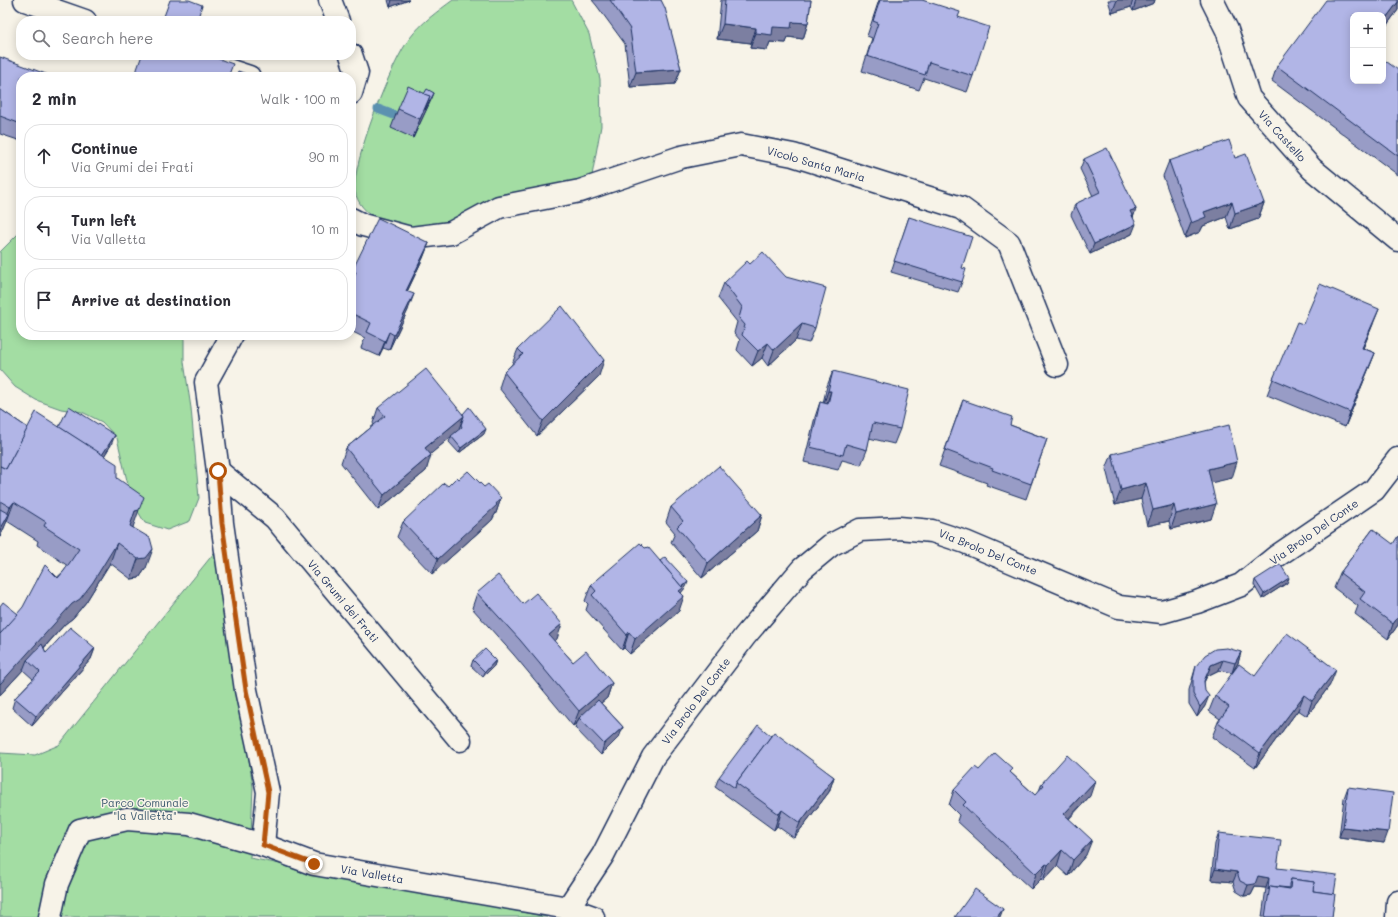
<!DOCTYPE html>
<html lang="en">
<head>
<meta charset="utf-8">
<style>
	:root { --surface:#fff; --page:#f7f7f7; --text:#2b2b33; --muted:#7c7c81; --line:#e1e1e2 }
	body { margin:0; font-family:Mali,sans-serif; background:var(--page); color:var(--text) }
	.controls { position:absolute; right:12px; top:12px; display:grid; overflow:hidden; border-radius:8px; box-shadow:0 2px 10px #0003 }
	.controls button { width:36px; height:36px; display:grid; place-items:center; padding:0; border:0; border-bottom:1px solid var(--line); background:var(--surface); color:var(--text); font:20px sans-serif }
	.stop { position:absolute; width:12px; height:12px; margin:-9px; border:3px solid #b45309; border-radius:50%; background:#fff }
	.stop.end { background:#b45309; border-color:#fff; box-shadow:0 1px 4px #0008 }
	.list { margin:0; padding:0; list-style:none }
	h2 { display:flex; justify-content:space-between; align-items:center; height:52px; margin:0; padding:0 16px; font-size:17px }
	h2 small { font-size:13px; font-weight:400; color:var(--muted) }
	.list li { display:grid; grid-template-columns:26px 1fr auto; gap:12px; align-items:center; box-sizing:border-box; height:64px; margin:0 8px 8px; padding:0 8px; border:1px solid var(--line); border-radius:16px }
	.list b { display:block; font-size:15px; white-space:nowrap }
	.list p { margin:0; font-size:13px; white-space:nowrap; color:var(--muted) }
	.list em { font-size:13px; font-style:normal; color:var(--muted) }
	.icon { flex:none; width:22px; height:22px; fill:none; stroke:currentColor; stroke-width:2; stroke-linecap:round; stroke-linejoin:round }
	.map { position:relative; flex:none; width:1398px; height:917px; overflow:hidden }
	.search { position:absolute; background:var(--surface); box-shadow:0 2px 10px #0003; left:16px; top:16px; width:340px; height:44px; display:flex; align-items:center; gap:10px; box-sizing:border-box; padding:0 14px; border-radius:16px; color:var(--muted); font-size:15px }
	.panel { position:absolute; background:var(--surface); box-shadow:0 2px 10px #0003; left:16px; top:72px; width:340px; height:268px; border-radius:16px }
	.map>svg:first-child { display:block }
	.green { fill:#a3dda3; stroke:#5f8680 }
	.lines { fill:none; stroke-linecap:round; stroke-linejoin:round }
	.stream { stroke:#5c91b0; stroke-width:9 }
	.minor-casing { stroke:#1b2f5e; stroke-width:25 }
	.minor { stroke:#f7f3e8; stroke-width:22 }
	.wall { fill:#989cc6; stroke:#1b2f5e }
	.shaded-wall { fill:#7c7fa1; stroke:#1b2f5e }
	.building { fill:#b1b5e6; stroke:#1b2f5e }
	.route { stroke:#b45309; stroke-width:5 }
	.labels { text-anchor:middle; stroke-width:3; stroke-linejoin:round; paint-order:stroke }
	.street-label { font-size:11px; fill:#1b2f5e; stroke:#f7f3e8 }
	.park-label { font-size:11px; fill:#3d5a6f; stroke:#f7f3e8 }
</style>
</head>
<body>
<div class="map">
<svg width="1398" height="917" viewBox="0 0 1398 917">
	<rect width="100%" height="100%" fill="#f7f3e8"/>
	<filter id="ink" filterUnits="userSpaceOnUse"><feTurbulence type="fractalNoise" baseFrequency=".025" numOctaves="2"/><feDisplacementMap in="SourceGraphic" scale="8" xChannelSelector="R" yChannelSelector="G"/><feConvolveMatrix kernelMatrix="1 2 1 2 8 2 1 2 1" color-interpolation-filters="sRGB"/></filter>
	<g filter="url(#ink)">
		<g class="green">
			<path d="M453,0H571L589,34L600,79L601,126L591,181C554,192 518,204 481,215C463,221 431,233 413,231C391,229 359,215 355,191C351,165 392,60 410,38C421,23 438,11 453,0Z"/>
			<path d="M21,231V335H184V362L191,408L199,498L190,521L167,530L145,523L132,502L117,438L102,422L82,412L61,409L36,400L15,387L0,370V252Z"/>
			<path d="M218,548L253,787L250,858L547,917H0V753L35,755L59,745Z"/>
		</g>
		<g class="lines">
			<path class="stream" d="M378,109L394,115"/>
			<defs>
				<g id="minor">
					<path d="M25,0L85,21"/>
					<path d="M330,0L338,21"/>
					<path d="M1212,0L1227,30L1249,98L1312,169L1398,240"/>
					<path d="M182,55L249,77"/>
					<path d="M351,55L357,73L351,93"/>
					<path d="M351,219L363,225L411,238L451,233L499,207L580,191L681,157L741,145L793,155L961,208L1009,243L1057,365"/>
					<path d="M232,335L206,382L218,471L222,523L246,690L268,792L263,845"/>
					<path d="M218,471L275,518L460,740"/>
					<path d="M568,908L603,855L653,757L745,636L802,569L831,545L860,530L899,528L932,531L965,542L1119,607L1162,612L1197,602L1241,585L1277,556L1374,490L1398,459"/>
					<path d="M50,917L57,884L80,830L127,819L189,824L263,845L314,864L568,908L593,917"/>
					<path d="M1397,917L1398,902"/>
				</g>
			</defs>
			<use href="#minor" class="minor-casing"/>
			<use href="#minor" class="minor"/>
		</g>
		<g class="wall">
			<path d="M388,0H409L390,7Z"/>
			<path d="M592,0H661L681,69L675,84L630,87L625,44L597,6Z"/>
			<path d="M721,0H811L808,23L803,39L788,37L786,43L770,42L767,50L750,48L751,43L717,39Z"/>
			<path d="M879,0H922L958,17L973,76L967,92L924,78L919,90L862,71L872,38L867,36Z"/>
			<path d="M1108,0H1155L1154,3L1133,11L1131,7L1112,13Z"/>
			<path d="M1398,0V10L1383,30V15L1353,81L1398,70V175L1272,81L1277,66Z"/>
			<path d="M0,57L21,77V141L0,134Z"/>
			<path d="M434,93L413,138L391,128L398,109L424,94Z"/>
			<path d="M1235,158L1264,203L1258,219L1230,229L1226,217L1203,226L1200,232L1185,238L1163,176L1169,161Z"/>
			<path d="M1084,159L1136,209L1133,218L1132,234L1090,254L1071,215L1075,204L1093,196L1080,169Z"/>
			<path d="M909,217L962,268V282L958,292L891,272Z"/>
			<path d="M429,243L423,258L407,292L408,310L389,350L383,348L379,356L361,348L365,338L351,331V275L352,271Z"/>
			<path d="M724,283L815,328L809,343L796,340L768,366L762,358L752,366L737,350L740,340L734,333L737,322L718,298Z"/>
			<path d="M1303,324H1373L1363,348L1375,353L1369,368L1345,427L1267,395L1273,379Z"/>
			<path d="M518,349L599,376L537,436L499,388L504,372L512,364Z"/>
			<path d="M833,371L900,429L894,444L869,438L867,450L861,465L842,460L838,470L804,462L815,417L820,402L823,403L827,386Z"/>
			<path d="M963,400L1010,425L1047,439L1026,499L986,485L987,483L939,466Z"/>
			<path d="M378,408L463,414L484,434L459,453L449,442L451,437L430,454L426,471L378,510L341,463L346,448L374,425L373,423Z"/>
			<path d="M0,409L28,428L59,427L111,445L104,456L117,478L146,568L139,578L131,579L110,563L86,602L73,618L65,624L44,648L46,653L95,648L91,659L32,726L12,708L15,698L33,679L23,670L0,695V606L18,614L64,571L68,566L37,545L38,541L7,521L0,537Z"/>
			<path d="M1112,454L1232,478L1211,482V519L1171,529L1169,521L1147,526L1141,499L1115,505L1106,469Z"/>
			<path d="M459,479L484,487L501,498L496,513L494,516L492,520L432,574L397,537L403,522Z"/>
			<path d="M671,507L762,515L757,531L702,578L671,542L675,533L666,522Z"/>
			<path d="M1373,529L1398,625L1388,639L1355,614L1358,606L1334,588L1340,573Z"/>
			<path d="M645,548L686,587L681,592L679,611L630,654L624,648L622,650L586,610L588,604L585,601L591,585Z"/>
			<path d="M1255,580L1287,583L1262,599L1254,585Z"/>
			<path d="M477,593L523,604L557,639L554,641L573,662L612,683L607,698L601,703L623,727L619,737L601,755L575,728L577,723L573,726L514,655L472,608Z"/>
			<path d="M1241,652L1238,663L1232,673L1219,670L1207,676L1204,682L1205,706L1197,717L1189,704V690L1196,666Z"/>
			<path d="M473,660H496L494,666L483,677L471,666Z"/>
			<path d="M1255,676L1330,685L1307,716L1298,710L1255,768L1212,737L1218,722L1220,719L1209,711L1215,696Z"/>
			<path d="M771,736L834,777L829,792L794,838L777,826L774,830L715,787L719,777Z"/>
			<path d="M979,770L1011,773L1035,795L1039,791L1042,783L1090,796L1069,819L1086,855L1068,876L1057,866L1043,881L1041,879L1031,889L957,821L959,815L949,805L954,790Z"/>
			<path d="M1348,787L1384,843L1339,837L1344,798Z"/>
			<path d="M1219,833L1277,868L1334,894L1332,917H1262L1266,888L1255,887L1251,895L1244,896L1236,891L1233,882L1211,880L1215,844Z"/>
		</g>
		<g class="shaded-wall">
			<path d="M392,0H409L390,7Z"/>
			<path d="M1117,0H1133L1131,7L1112,13Z"/>
			<path d="M1136,0H1155L1154,3L1133,11Z"/>
			<path d="M1398,2V10L1383,30V22Z"/>
			<path d="M792,22L808,23L803,39L788,37L786,43L770,42L767,50L750,48L756,33L773,27Z"/>
			<path d="M723,24L756,28L751,43L717,39Z"/>
			<path d="M681,69L675,84L630,87L636,72Z"/>
			<path d="M434,93L432,98L413,138L420,119L430,96Z"/>
			<path d="M1232,202L1226,217L1203,226L1200,232L1185,238L1191,223L1204,212Z"/>
			<path d="M1264,203L1258,219L1230,229L1235,213Z"/>
			<path d="M1136,209L1132,220L1130,211Z"/>
			<path d="M1136,224L1132,234L1090,254L1094,244Z"/>
			<path d="M429,243L423,258L400,306L406,291Z"/>
			<path d="M414,294L408,310L389,350L394,335Z"/>
			<path d="M1379,309L1373,324L1357,363L1362,348Z"/>
			<path d="M802,324L796,340L768,366L774,350Z"/>
			<path d="M389,332L383,348L379,356L385,341Z"/>
			<path d="M768,343L762,358L752,366L758,351Z"/>
			<path d="M1375,353L1369,368L1345,427L1350,412Z"/>
			<path d="M604,360L599,376L537,436L543,421Z"/>
			<path d="M828,391H831L826,406H823Z"/>
			<path d="M464,416L458,431L420,463L425,448Z"/>
			<path d="M486,429L484,434L459,453L461,448Z"/>
			<path d="M115,435L111,445L94,472L98,461Z"/>
			<path d="M431,455L426,471L378,510L384,495Z"/>
			<path d="M1237,462L1232,478L1202,485L1208,469Z"/>
			<path d="M1146,483L1141,499L1115,505L1121,490Z"/>
			<path d="M501,498L496,513L494,516L492,520L432,574L438,559Z"/>
			<path d="M14,502L7,521L0,537V530L5,521L10,507Z"/>
			<path d="M1216,504L1211,519L1171,529L1176,514Z"/>
			<path d="M1174,505L1169,521L1147,526L1153,510Z"/>
			<path d="M139,510L132,530L123,545L135,511Z"/>
			<path d="M762,515L757,531L702,578L708,563Z"/>
			<path d="M117,543L110,563L86,602L73,618L65,624L30,663L27,660L23,670L0,695V684Z"/>
			<path d="M153,549L146,568L139,578L131,579L138,559Z"/>
			<path d="M1289,578L1287,583L1262,599L1264,594Z"/>
			<path d="M688,582L686,587L681,593L684,596L679,611L630,654L635,639L676,594Z"/>
			<path d="M1398,617V625L1388,639L1393,624Z"/>
			<path d="M562,624L557,639L543,650L549,635Z"/>
			<path d="M629,632L624,648L622,650L627,635Z"/>
			<path d="M95,648L91,659L32,726L36,716Z"/>
			<path d="M1241,652L1238,663L1232,673L1235,663Z"/>
			<path d="M496,660L494,666L483,677L485,672Z"/>
			<path d="M1223,660L1219,670L1207,676L1200,691L1211,665Z"/>
			<path d="M1336,670L1330,685L1307,716L1312,701Z"/>
			<path d="M612,683L607,698L581,720L579,718L577,723L573,726L579,711Z"/>
			<path d="M1304,695L1298,710L1255,768L1260,753Z"/>
			<path d="M1209,696L1205,706L1197,717L1200,707Z"/>
			<path d="M623,727L619,737L601,755L604,744Z"/>
			<path d="M834,777L829,792L794,838L800,823Z"/>
			<path d="M1095,781L1090,796L1058,829L1064,814Z"/>
			<path d="M782,810L777,826L774,830L779,814Z"/>
			<path d="M1343,827L1388,832L1384,843L1339,837Z"/>
			<path d="M1092,840L1086,855L1068,876L1073,860Z"/>
			<path d="M1062,850L1057,866L1043,881L1048,865Z"/>
			<path d="M1046,864L1041,879L1031,889L1036,874Z"/>
			<path d="M1215,869L1237,872L1233,882L1211,880Z"/>
			<path d="M1258,876L1269,878L1266,888L1255,887L1251,895L1244,896L1248,885Z"/>
			<path d="M1003,909L1000,917H997Z"/>
		</g>
		<g class="building">
			<path d="M170,0H189L202,5L197,21H169L163,19Z"/>
			<path d="M610,0H661L665,8L681,69L636,72L630,29Z"/>
			<path d="M725,0H811L808,23L792,22L791,28L773,27L772,35L756,33V28L723,24Z"/>
			<path d="M880,0H922L960,12L958,17L989,27L973,76L929,62L925,75L867,56L878,23L873,21Z"/>
			<path d="M1326,0H1398V2L1383,22V15H1353V81H1383V59L1398,70V156L1277,66Z"/>
			<path d="M142,55H208L233,64L228,77H140L135,75Z"/>
			<path d="M0,57L54,77H21V124L0,116Z"/>
			<path d="M238,71L255,77H236Z"/>
			<path d="M408,86L430,96L420,119L398,109Z"/>
			<path d="M427,89L434,93L425,110L430,96L424,94Z"/>
			<path d="M1229,140L1235,158L1246,154L1264,203L1235,213L1232,202L1204,212L1206,217L1191,223L1169,161Z"/>
			<path d="M1107,148L1136,209L1130,211L1136,224L1094,244L1075,204L1100,192L1084,159Z"/>
			<path d="M909,217L972,237L962,268L966,269L962,282L894,261Z"/>
			<path d="M378,218L429,243L406,291L414,294L394,335L389,332L385,341L367,332L371,323L351,313V282L356,272L352,271Z"/>
			<path d="M763,252L786,277L826,288L815,328L802,324L774,350L768,343L758,351L742,335L745,325L739,318L742,307L724,283L747,261L750,264Z"/>
			<path d="M1320,284L1379,309L1362,348L1375,353L1350,412L1273,379L1297,322L1303,324Z"/>
			<path d="M562,306L604,360L543,421L504,372L523,354L518,349Z"/>
			<path d="M426,369L464,416L425,448L431,455L384,495L346,448L385,416L378,408Z"/>
			<path d="M833,371L909,390L900,429L873,423L867,450L846,444L843,455L810,447L820,402L828,404L831,391H828Z"/>
			<path d="M963,400L1012,417L1010,425L1047,439L1031,484L992,470L993,468L945,450Z"/>
			<path d="M69,406L115,435L102,455L59,427Z"/>
			<path d="M469,407L486,429L461,448L451,436L462,427L461,425L464,416L463,414Z"/>
			<path d="M0,409L28,428L6,469L0,466Z"/>
			<path d="M36,412L117,464V478L144,497L139,510L135,511L130,526L150,538L153,549L146,558L138,559L117,543L93,582L80,599L72,604L0,684V634L23,607L45,565L58,578L64,571L79,549L44,526L46,522L14,502L10,507L0,501V466L6,469Z"/>
			<path d="M1229,425L1237,462L1208,469L1216,504L1176,514L1174,505L1153,510L1146,483L1121,490L1112,454Z"/>
			<path d="M719,466L762,515L708,563L677,527L683,521L671,507Z"/>
			<path d="M468,471L484,487L488,484L501,498L496,504L497,505L438,559L403,522L444,483L448,486L457,477L459,479Z"/>
			<path d="M0,509L9,514L0,530Z"/>
			<path d="M1373,529L1393,544L1398,536V617L1393,624L1360,599L1365,592L1340,573Z"/>
			<path d="M640,543L645,548L648,547L683,588L679,591L684,596L635,639L629,632L627,635L592,595L596,591L591,585Z"/>
			<path d="M665,557L688,582L682,587L660,561Z"/>
			<path d="M1280,564L1289,578L1264,594L1255,580Z"/>
			<path d="M498,575L523,604L536,593L562,624L549,635L573,662L586,651L612,683L579,711L520,640L477,593Z"/>
			<path d="M3,602L18,614L0,634V606Z"/>
			<path d="M70,627L95,648L36,716L15,698L40,672L27,660L42,644L46,653Z"/>
			<path d="M1287,633L1336,670L1312,701L1304,695L1260,753L1218,722L1229,707L1215,696L1239,664L1255,676Z"/>
			<path d="M1227,648L1241,652L1235,663L1223,660L1211,665L1204,681L1205,691L1209,696L1200,707L1193,694V679L1196,666L1205,655L1215,649Z"/>
			<path d="M485,649L496,660L485,672L473,660Z"/>
			<path d="M598,700L623,727L604,744L579,718Z"/>
			<path d="M758,725L771,736L736,783L735,788L719,777Z"/>
			<path d="M774,732L834,777L800,823L782,810L779,814L736,783Z"/>
			<path d="M995,753L1013,769L1010,772L1035,795L1044,785L1042,783L1067,755L1095,781L1064,814L1092,840L1073,860L1062,850L1048,865L1046,864L1036,874L963,805L966,802L954,790L975,767L979,770Z"/>
			<path d="M1348,787L1393,793L1388,832L1343,827Z"/>
			<path d="M1219,833L1281,840L1277,868L1337,875L1334,894L1313,891L1314,882L1291,879L1289,884V888L1270,886L1268,890L1269,878L1258,876L1255,884L1248,885L1240,881L1237,872L1215,869Z"/>
			<path d="M1291,879L1314,882L1313,891L1335,894L1332,917H1265L1270,886L1290,889Z"/>
			<path d="M975,889L1003,909L997,917H955Z"/>
		</g>
	</g>
	<g class="lines" filter="url(#ink)">
		<path class="route" d="M218,471L222,523L246,690L268,792L263,845L314,864"/>
	</g>
	<g class="labels">
		<g class="street-label">
			<text transform="translate(1282 136) rotate(48)" y="4">Via Castello</text>
			<text transform="translate(816 164) rotate(16)" y="4">Vicolo Santa Maria</text>
			<text transform="translate(1314 532) rotate(-35)" y="4">Via Brolo Del Conte</text>
			<text transform="translate(988 552) rotate(22)" y="4">Via Brolo Del Conte</text>
			<text transform="translate(343 601) rotate(50)" y="4">Via Grumi dei Frati</text>
			<text transform="translate(696 701) rotate(-53)" y="4">Via Brolo Del Conte</text>
			<text transform="translate(372 874) rotate(10)" y="4">Via Valletta</text>
		</g>
		<g class="park-label">
			<text x="145" y="807">Parco Comunale<tspan x="145" dy="13">"la Valletta"</tspan></text>
		</g>
	</g>
</svg>
<div class="controls">
<button>+</button>
<button>−</button>
</div>
<div class="stop" style="left:218px;top:471px"></div>
<div class="stop end" style="left:314px;top:864px"></div>
<div class="search"><svg class="icon" aria-label="search" viewBox="0 0 24 24"><circle cx="10" cy="10" r="6"/><path d="M15 15l6 6"/></svg>Search here</div>
<section class="panel">
<h2>2 min<small>Walk · 100 m</small></h2>
<ul class="list">
<li><svg class="icon" aria-label="ahead" viewBox="0 0 24 24"><path d="M12 20V5M6 11l6-6 6 6"/></svg><div><b>Continue</b><p>Via Grumi dei Frati</p></div><em>90 m</em></li>
<li><svg class="icon" aria-label="left" viewBox="0 0 24 24"><path d="M17 20v-9H6M10 6l-5 5 5 5"/></svg><div><b>Turn left</b><p>Via Valletta</p></div><em>10 m</em></li>
<li><svg class="icon" aria-label="arrive" viewBox="0 0 24 24"><path d="M6 21V4h12l-3 4 3 4H6"/></svg><div><b>Arrive at destination</b></div></li>
</ul>
</section>
</div>
</body>
</html>
